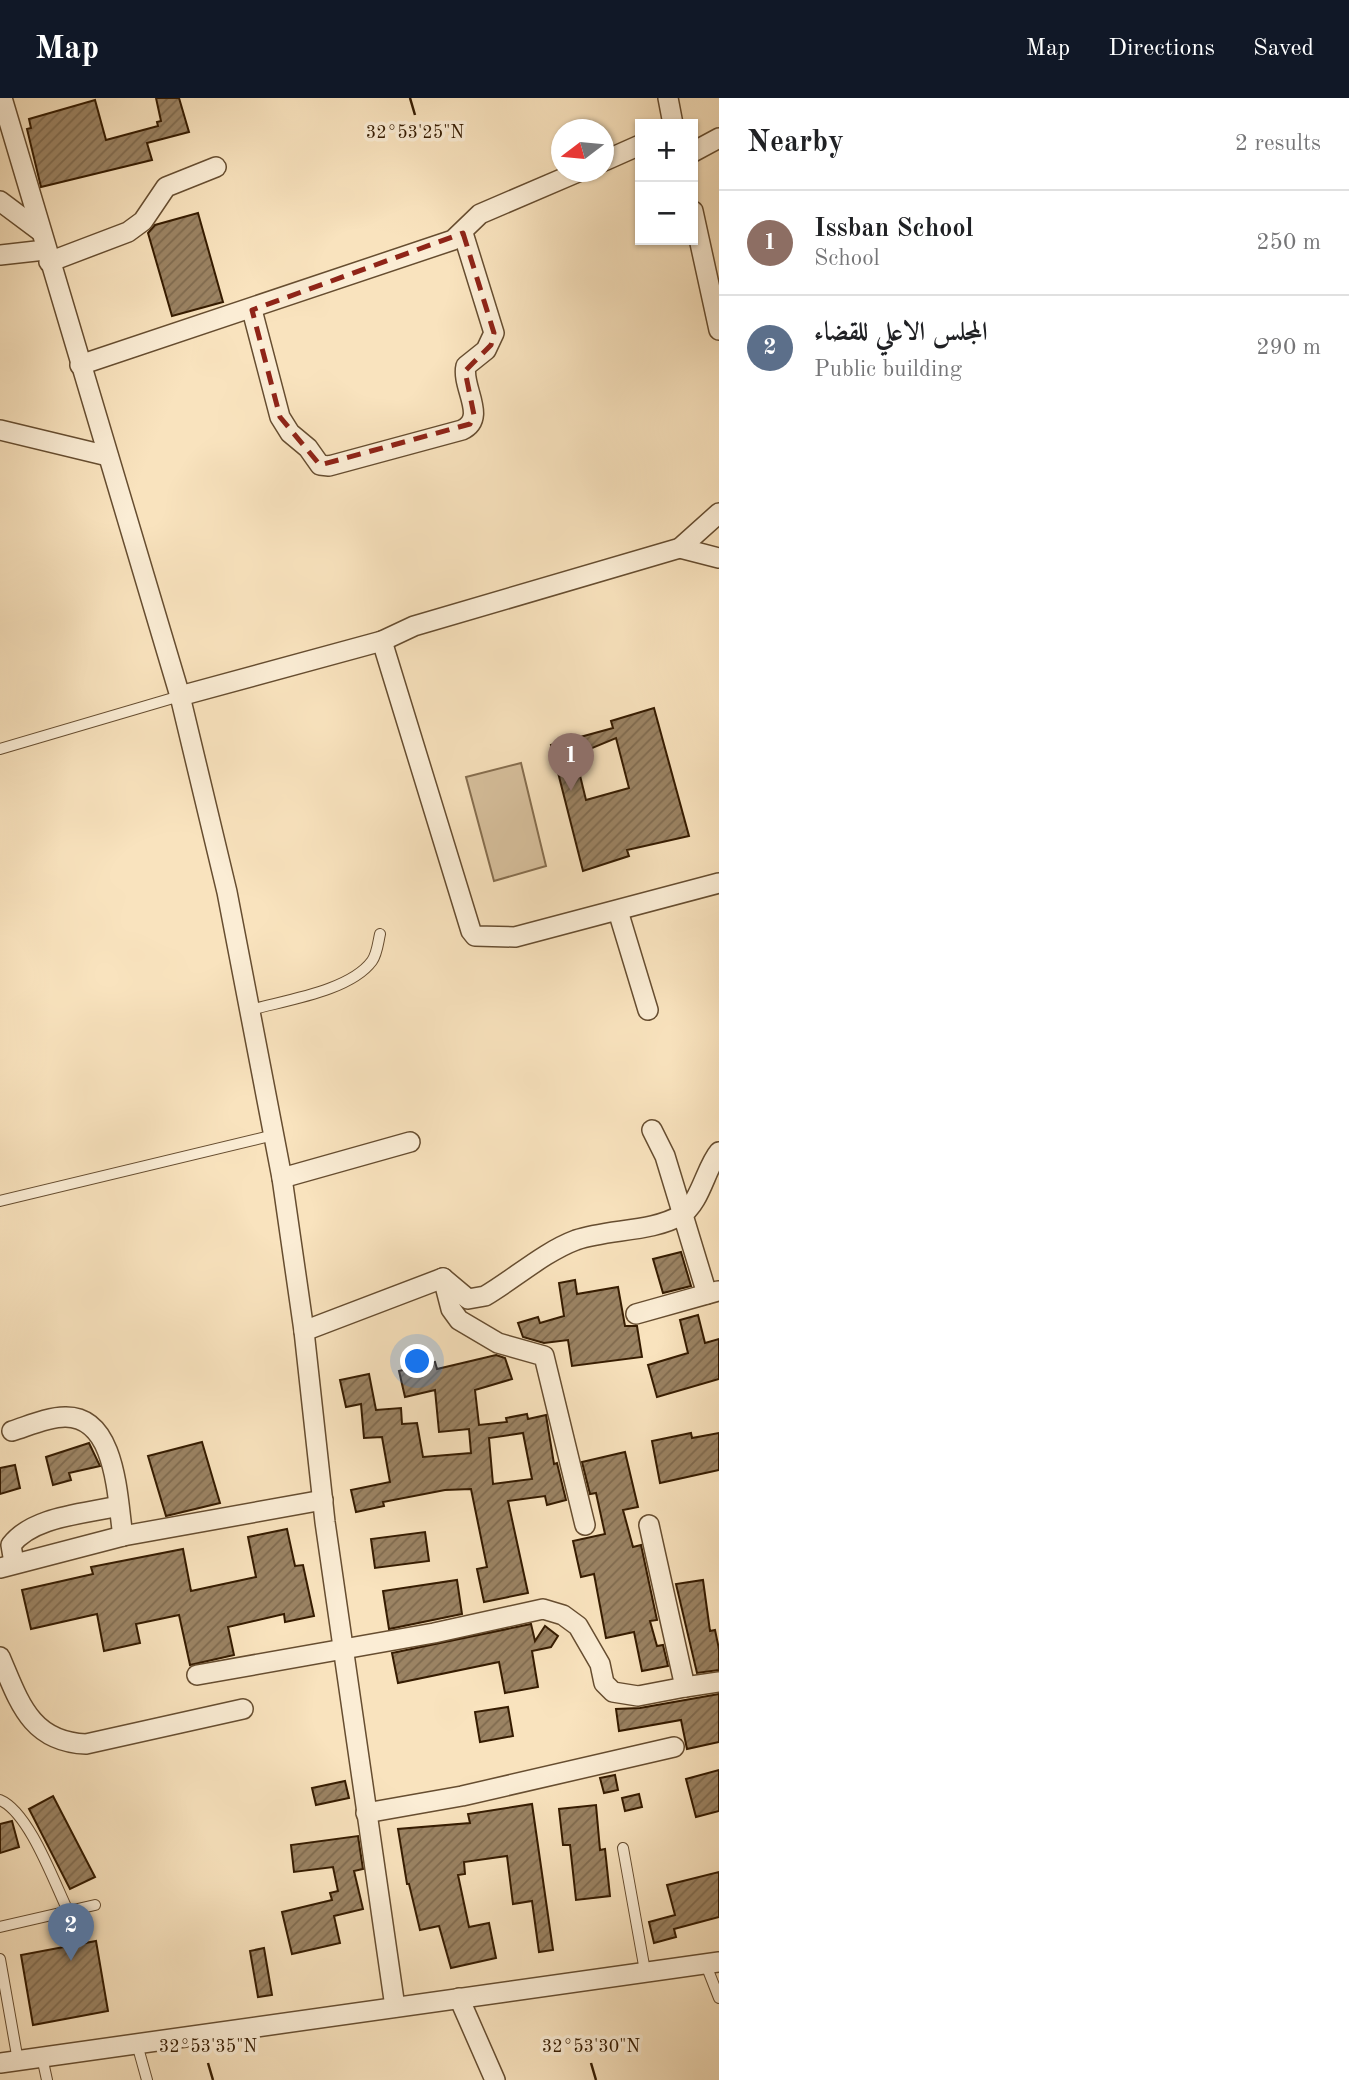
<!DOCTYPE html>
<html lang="en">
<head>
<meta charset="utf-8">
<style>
	:root { --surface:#fff; --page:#f6f6f6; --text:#202124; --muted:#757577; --line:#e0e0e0; --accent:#111827 }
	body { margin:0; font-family:"Old Standard TT",Amiri,serif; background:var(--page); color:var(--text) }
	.controls { position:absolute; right:21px; top:21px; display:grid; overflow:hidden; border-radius:0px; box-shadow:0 2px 5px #0004 }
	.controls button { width:63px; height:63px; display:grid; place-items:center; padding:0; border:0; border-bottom:2px solid var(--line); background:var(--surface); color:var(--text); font:35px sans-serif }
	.compass { position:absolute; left:551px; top:21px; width:63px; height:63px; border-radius:50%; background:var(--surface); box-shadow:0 2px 5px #0004; rotate:254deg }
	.you { position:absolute; left:418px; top:1264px; width:24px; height:24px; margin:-18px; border:5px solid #fff; border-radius:50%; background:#1a73e8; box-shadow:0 0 0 10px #1a73e833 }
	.badge { display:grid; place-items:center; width:46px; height:46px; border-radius:50%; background:var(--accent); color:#fff; font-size:23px; font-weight:700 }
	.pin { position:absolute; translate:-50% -58px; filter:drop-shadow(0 2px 4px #0008) }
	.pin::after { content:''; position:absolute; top:37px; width:24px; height:21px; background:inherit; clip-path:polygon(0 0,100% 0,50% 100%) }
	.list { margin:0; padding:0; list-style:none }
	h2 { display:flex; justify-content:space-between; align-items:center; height:91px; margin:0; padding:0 28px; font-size:30px }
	h2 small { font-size:23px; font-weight:400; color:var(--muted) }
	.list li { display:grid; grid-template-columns:46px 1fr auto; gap:21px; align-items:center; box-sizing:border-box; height:105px; padding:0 28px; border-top:2px solid var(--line) }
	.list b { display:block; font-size:26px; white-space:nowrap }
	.list p { margin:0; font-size:23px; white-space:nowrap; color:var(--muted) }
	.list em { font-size:23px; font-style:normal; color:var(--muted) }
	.map { position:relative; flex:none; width:719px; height:1982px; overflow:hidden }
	header { display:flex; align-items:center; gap:42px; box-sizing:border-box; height:98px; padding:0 35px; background:var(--accent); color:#fff }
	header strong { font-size:33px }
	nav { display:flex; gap:38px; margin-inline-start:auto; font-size:24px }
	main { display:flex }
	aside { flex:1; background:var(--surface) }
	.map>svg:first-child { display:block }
	.garden { fill:#d8c19e; stroke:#866e4f; stroke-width:2 }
	.building { fill:url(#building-hatch); stroke:#351b00; stroke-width:2; fill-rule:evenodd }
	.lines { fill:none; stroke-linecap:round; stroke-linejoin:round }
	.lane-casing { stroke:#664d30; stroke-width:12 }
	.street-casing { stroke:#664d30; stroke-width:22 }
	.lane { stroke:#fbedd5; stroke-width:10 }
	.street { stroke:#fbedd5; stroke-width:19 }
	.marked { fill:none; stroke:#8f2418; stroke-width:5; stroke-dasharray:14 9; stroke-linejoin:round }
	.ticks { fill:none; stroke:#351b00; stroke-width:2.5 }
	.ticks-label { font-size:18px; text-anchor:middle; fill:#351b00; stroke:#fbedd5; stroke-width:7; stroke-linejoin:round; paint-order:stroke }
</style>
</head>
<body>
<header>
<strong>Map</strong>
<nav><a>Map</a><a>Directions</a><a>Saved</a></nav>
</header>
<main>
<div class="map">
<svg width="719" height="1982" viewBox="0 0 719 1982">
	<defs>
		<pattern id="building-hatch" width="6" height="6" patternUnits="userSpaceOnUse" patternTransform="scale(1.75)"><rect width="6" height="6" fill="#9b8363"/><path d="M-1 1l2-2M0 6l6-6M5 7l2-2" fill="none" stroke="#7f6a4f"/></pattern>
	</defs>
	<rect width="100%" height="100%" fill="#f9e3be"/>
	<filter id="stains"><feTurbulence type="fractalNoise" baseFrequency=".00286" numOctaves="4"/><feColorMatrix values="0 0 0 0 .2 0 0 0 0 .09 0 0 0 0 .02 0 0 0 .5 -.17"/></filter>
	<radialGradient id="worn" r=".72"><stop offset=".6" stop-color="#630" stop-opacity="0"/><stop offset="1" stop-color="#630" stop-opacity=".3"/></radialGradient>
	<path class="garden" d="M521,665L546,768L494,783L466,679Z"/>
	<g class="building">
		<path d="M156,0H179L189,34L147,45L152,62L41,89L27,31L31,30L29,21L95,2L106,42L158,28L157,24L161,23Z"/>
		<path d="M198,115L223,204L172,218L148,135L155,127Z"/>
		<path d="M654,610L689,738L627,752L629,758L583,773L551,647L613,630L611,623ZM616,640L629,690L586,702L575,657Z"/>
		<path d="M681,1154L691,1188L663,1195L653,1161Z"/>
		<path d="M575,1182L577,1196L618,1189L625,1228H637L642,1259L572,1268L568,1242L544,1245L523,1239L518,1225L538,1219L540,1225L564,1218L559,1185Z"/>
		<path d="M698,1217L705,1245L719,1241V1281L657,1299L648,1267L688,1255L680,1222Z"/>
		<path d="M496,1257L505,1260L512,1281L475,1292L479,1327L507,1324L506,1320L527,1316L528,1321L546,1317L554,1366L557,1365L566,1402L547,1407L545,1398L508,1403L528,1495L484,1504L477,1471L487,1469L471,1391L445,1392L383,1404L384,1408L356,1414L351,1392L390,1384L382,1339L364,1340L361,1306L346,1309L340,1282L369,1276L376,1312L401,1310L402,1326L417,1325L423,1359L471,1355L469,1331L439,1334L435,1292L405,1299L399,1273L435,1264L437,1271ZM523,1335L532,1381L493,1386L489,1340Z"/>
		<path d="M691,1335L692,1340L719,1335V1372L660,1385L652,1343Z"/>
		<path d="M202,1344L220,1405L166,1418L148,1358Z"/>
		<path d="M89,1345L100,1368L69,1375L71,1382L53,1387L46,1359Z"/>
		<path d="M625,1354L638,1409L623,1412L633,1449L641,1447L657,1522L650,1523L657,1548L663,1547L668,1568L642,1573L634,1534L606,1540L594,1476L581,1479L573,1443L605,1436L596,1395L590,1396L582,1364Z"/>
		<path d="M15,1367L20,1390L0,1396V1370Z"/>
		<path d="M287,1431L295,1468L303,1467L314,1518L285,1524L284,1516L228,1529L234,1557L190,1567L179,1517L136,1526L140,1545L104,1553L97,1516L31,1531L22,1492L93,1476L91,1469L183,1451L191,1493L256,1479L248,1439Z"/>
		<path d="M425,1434L429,1463L375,1470L371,1441Z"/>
		<path d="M457,1482L462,1516L389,1531L383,1493Z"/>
		<path d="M703,1482L710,1533L715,1532L719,1551V1572L697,1575L676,1486Z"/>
		<path d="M531,1526L535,1543L545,1528L558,1538L551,1549L532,1553L538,1589L505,1595L499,1564L398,1585L392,1555Z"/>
		<path d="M719,1596V1644L687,1651L681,1622L619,1633L616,1611L640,1610Z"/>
		<path d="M508,1609L513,1638L480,1644L475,1614Z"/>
		<path d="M719,1672V1713L696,1719L686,1681Z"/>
		<path d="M615,1677L618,1692L604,1695L600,1680Z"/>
		<path d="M345,1683L349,1700L316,1707L312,1690Z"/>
		<path d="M639,1696L642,1709L625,1713L622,1700Z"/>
		<path d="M53,1698L95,1779L70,1791L29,1711Z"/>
		<path d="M532,1706L553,1852L539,1854L532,1803L513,1806L507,1758L464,1764L465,1776L458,1777L469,1829L489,1825L496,1860L451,1870L439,1828L420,1832L409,1786H407L398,1731L470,1725L468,1716Z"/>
		<path d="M596,1707L600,1752L605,1751L610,1798L576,1802L570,1747H563L559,1711Z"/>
		<path d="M12,1723L19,1749L0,1755V1726Z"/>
		<path d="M358,1738L363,1771L354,1773L363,1811L334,1818L340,1845L292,1856L282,1814L332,1802L330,1795L338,1793L333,1769L294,1774L291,1747Z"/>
		<path d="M719,1774V1819L674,1831L676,1839L654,1845L649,1824L675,1817L667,1787Z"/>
		<path d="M96,1843L108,1913L33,1927L21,1857Z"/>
		<path d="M264,1850L272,1897L258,1899L250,1853Z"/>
	</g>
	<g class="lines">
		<defs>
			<g id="lane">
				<path d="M0,651L180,598"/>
				<path d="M250,912C286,902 350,893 372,863C377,856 378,845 380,836"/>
				<path d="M0,1103L274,1037"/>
				<path d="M0,1702C29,1714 54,1784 68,1813"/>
				<path d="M623,1750L645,1873"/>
				<path d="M0,1829L95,1807"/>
				<path d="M0,1861L18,1963"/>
				<path d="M706,1867L719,1900"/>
				<path d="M137,1946L147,1982"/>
				<path d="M42,1959L47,1982"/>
			</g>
			<g id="street">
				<path d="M2,0L180,598L227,794L282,1080L304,1233L325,1424L395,1909"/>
				<path d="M668,0L673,26"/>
				<path d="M693,54L719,40"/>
				<path d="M604,63L640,47"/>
				<path d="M0,103L40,133"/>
				<path d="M693,113L719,232"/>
				<path d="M0,157L45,152"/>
				<path d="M49,164L128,134L143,123L166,89L216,69"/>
				<path d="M252,212L280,319L290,335L308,350L320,367L329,368L462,332C488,320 461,289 466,268L486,252L494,235L463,135"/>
				<path d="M80,267L453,142L480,116L578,74"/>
				<path d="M0,332L108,358"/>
				<path d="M680,450L719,460"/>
				<path d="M382,543L471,833L475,838L515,839L719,785"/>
				<path d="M180,598L382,543L414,528L680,450L719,415"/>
				<path d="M618,813L648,912"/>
				<path d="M652,1032L665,1058L707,1196"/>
				<path d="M282,1080L410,1044"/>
				<path d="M443,1180L451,1211L459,1222L498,1245L544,1258L585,1427"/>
				<path d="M636,1216L718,1193"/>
				<path d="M304,1233L443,1180L468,1201L485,1198C514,1181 544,1154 576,1142C608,1131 653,1134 681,1117C700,1106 706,1069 719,1054"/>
				<path d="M12,1333C28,1328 48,1319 65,1319C117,1318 117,1401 123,1438"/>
				<path d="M649,1427L685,1589L719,1584"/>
				<path d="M14,1465L11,1447C33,1418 85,1416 118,1408"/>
				<path d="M0,1470L123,1438L323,1402"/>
				<path d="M0,1559C19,1603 30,1644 86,1646L243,1611"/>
				<path d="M197,1577L434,1535L543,1511L563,1517L578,1528L600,1566L604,1585L613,1594L638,1598L685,1589"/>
				<path d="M366,1715L462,1698L674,1649"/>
				<path d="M459,1900L495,1982"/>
				<path d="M0,1965L719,1864"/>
			</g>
		</defs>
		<use href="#lane" class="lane-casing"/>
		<use href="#street" class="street-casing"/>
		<use href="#lane" class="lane"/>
		<use href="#street" class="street"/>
	</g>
	<path class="marked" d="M463,135L494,235L491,247L465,273L474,317L470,326L320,367L280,319L252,212Z"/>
	<path class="ticks" d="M410,0L415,17M208,1965L213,1982M591,1965L596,1982"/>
	<g class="ticks-label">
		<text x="415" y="40">32°53'25"N</text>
		<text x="208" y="1954">32°53'35"N</text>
		<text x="591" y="1954">32°53'30"N</text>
	</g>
	<rect width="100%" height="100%" filter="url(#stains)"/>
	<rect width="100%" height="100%" fill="url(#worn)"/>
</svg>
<div class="controls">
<button>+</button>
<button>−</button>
</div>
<svg class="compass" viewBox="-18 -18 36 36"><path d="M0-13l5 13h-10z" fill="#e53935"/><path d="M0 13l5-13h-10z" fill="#757577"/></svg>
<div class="you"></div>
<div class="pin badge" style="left:571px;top:693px;background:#8d6e63">1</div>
<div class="pin badge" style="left:71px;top:1863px;background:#5c6f8a">2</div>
</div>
<aside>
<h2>Nearby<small>2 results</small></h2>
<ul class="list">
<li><span class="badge" style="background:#8d6e63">1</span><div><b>Issban School</b><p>School</p></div><em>250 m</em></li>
<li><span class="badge" style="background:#5c6f8a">2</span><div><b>المجلس الاعلي للقضاء</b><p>Public building</p></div><em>290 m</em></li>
</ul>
</aside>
</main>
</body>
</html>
